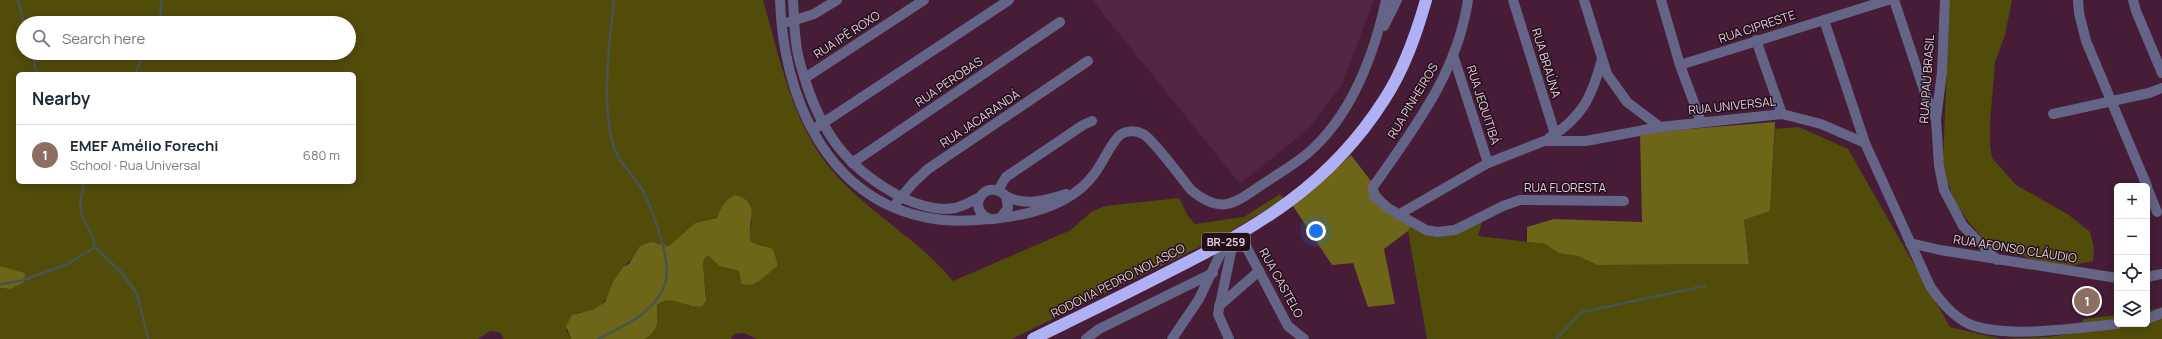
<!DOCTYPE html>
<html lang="en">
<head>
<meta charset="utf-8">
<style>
	:root { --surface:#fff; --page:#f2f2f3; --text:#1f2937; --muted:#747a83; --line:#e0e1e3; --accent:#ea580c }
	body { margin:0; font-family:Manrope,sans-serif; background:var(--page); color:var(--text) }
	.controls { position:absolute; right:12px; bottom:12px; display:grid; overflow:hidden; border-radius:6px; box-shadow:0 2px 10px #0003 }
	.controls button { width:36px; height:36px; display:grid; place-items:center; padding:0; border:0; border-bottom:1px solid var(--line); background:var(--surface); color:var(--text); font:20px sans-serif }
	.you { position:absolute; left:1316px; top:231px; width:14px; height:14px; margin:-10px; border:3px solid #fff; border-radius:50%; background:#1a73e8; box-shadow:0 0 0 6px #1a73e833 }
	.badge { display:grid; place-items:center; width:26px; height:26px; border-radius:50%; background:var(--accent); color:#fff; font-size:13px; font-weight:700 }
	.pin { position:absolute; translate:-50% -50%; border:2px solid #fff; box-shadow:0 1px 4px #0006 }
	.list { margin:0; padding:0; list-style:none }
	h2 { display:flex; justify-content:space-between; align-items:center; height:52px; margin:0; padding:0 16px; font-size:17px }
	h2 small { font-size:13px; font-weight:400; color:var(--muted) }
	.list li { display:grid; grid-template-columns:26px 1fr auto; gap:12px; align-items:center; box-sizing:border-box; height:60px; padding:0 16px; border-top:1px solid var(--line) }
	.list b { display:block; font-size:15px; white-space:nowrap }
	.list p { margin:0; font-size:13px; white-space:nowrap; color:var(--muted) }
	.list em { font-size:13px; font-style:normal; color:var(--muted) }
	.icon { flex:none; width:22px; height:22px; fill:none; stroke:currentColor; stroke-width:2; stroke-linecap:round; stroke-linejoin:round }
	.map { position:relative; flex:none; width:2162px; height:339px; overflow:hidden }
	.search { position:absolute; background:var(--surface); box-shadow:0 2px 10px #0003; left:16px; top:16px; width:340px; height:44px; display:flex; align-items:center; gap:10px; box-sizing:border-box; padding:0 14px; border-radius:22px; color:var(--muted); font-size:15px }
	.panel { position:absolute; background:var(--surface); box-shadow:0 2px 10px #0003; left:16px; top:72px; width:340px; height:112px; border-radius:6px }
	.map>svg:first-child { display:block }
	.built { fill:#542443 }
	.green { fill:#524c0b; fill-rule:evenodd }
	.forest { fill:#6d6517 }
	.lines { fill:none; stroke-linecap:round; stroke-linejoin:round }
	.stream { stroke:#465551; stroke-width:2.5 }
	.minor { stroke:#646486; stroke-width:10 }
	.highway { stroke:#b0b0f4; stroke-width:12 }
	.labels { text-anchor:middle; stroke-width:3; stroke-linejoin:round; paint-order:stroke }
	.shield { fill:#210f1a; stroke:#ab93a0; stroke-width:1 }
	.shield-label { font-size:11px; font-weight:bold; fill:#e6cbda }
	.street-label { font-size:12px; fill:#e6cbda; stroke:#210f1a }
</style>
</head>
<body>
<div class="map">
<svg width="2162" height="339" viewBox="0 0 2162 339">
	<rect width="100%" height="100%" fill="#461c37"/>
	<path class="built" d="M1092,0H1374L1342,85L1308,129L1240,184Z"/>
	<g class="green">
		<path d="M0,0H763C778,52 790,111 821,156C848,195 891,222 926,253C935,261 944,271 953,281L1071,230L1091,212L1105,206L1179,198L1188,216L1195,224L1244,217L1280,194L1284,199L1226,234L1012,339H757L744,333L734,334L731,339H645C661,328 657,322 657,305C668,298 679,299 689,306L706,295L703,262L706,256L710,257L719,266L739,271L741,283L766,246L751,242L748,236L752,222L750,204L735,195C725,199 720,208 717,218L695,223L669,246L656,243C645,250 629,259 622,269C612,282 610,303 594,309C589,311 582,312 576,313L566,330L571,339H504L499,332L490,331L478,339H0V288L10,289L24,273L0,266ZM23,23H349V53H23ZM18,74H354V182H18Z"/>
		<path d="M1950,0H2012L2005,35L1995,62L1990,123V144L1992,158L2016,185L2069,215L2090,232L2094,248L2093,261L2058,268L2023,256L1994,250L1970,224L1955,202L1946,178L1943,158Z"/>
		<path d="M1799,127L1848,149L1950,327L2001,339L2048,337L2076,333L2083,319L2117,315V324H2147V311L2162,307V339H1427L1408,231L1413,223L1455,233L1485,212L1478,236L1545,244L1558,253L1578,256L1597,265L1749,264L1744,220L1770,211L1775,129Z"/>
	</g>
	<g class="forest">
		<path d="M1775,122L1770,211L1744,220L1749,264L1597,265L1578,256L1558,253L1545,244L1527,242V227L1554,219L1642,222L1640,133Z"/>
		<path d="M1351,155L1387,202L1413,223L1408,231L1384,249L1395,304L1368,307L1353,263L1332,265L1293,206Z"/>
		<path d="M735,195C765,203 744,226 751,242L773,249L777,262V266C766,274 755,290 741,283L739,271L719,266L710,257L706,256L703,262L706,301L702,306C685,309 673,293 657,305C657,322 661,328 645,339H571L566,326L572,315L594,309L605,302L613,282L623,267L629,264L640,246L651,242L669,246L695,223L717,218C720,208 725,199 735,195Z"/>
		<path d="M0,266L25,273L24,282L10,289L0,288Z"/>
	</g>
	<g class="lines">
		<g class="stream">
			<path d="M18,0L24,23"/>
			<path d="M159,23L162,0"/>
			<path d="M32,53L37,74"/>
			<path d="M135,74L145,53"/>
			<path d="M84,182L80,206L83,219L92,235L95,247L123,274L137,294L148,339"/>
			<path d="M0,284L20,281L66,265L95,247"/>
			<path d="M598,339C612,331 628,325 641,315C672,290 671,271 660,235C655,219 650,203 641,188C631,172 617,161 612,142C602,99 609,44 614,0"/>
			<path d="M1556,339L1582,312L1705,286"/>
		</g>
		<g class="minor">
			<path d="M780,0C783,95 825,199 929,218C949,222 970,221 990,219"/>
			<path d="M793,0C794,14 794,28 796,42C797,57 803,72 807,86C824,135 847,166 892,192C908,202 936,212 955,208C964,206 972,201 980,197"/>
			<path d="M1468,0C1457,74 1414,128 1373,187L1374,196L1388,208L1426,230L1437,232L1455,230L1503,206L1520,200L1624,201"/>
			<path d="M1513,0L1555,134"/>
			<path d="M1584,0L1607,74L1627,102L1660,127"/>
			<path d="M1661,0L1680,65L1701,122"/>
			<path d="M1894,0L1926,96L1936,119"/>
			<path d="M1945,0L1942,72L1936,119L1939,166L1944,190L1963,226L1997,260"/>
			<path d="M2078,0L2079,13L2086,41L2147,186"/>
			<path d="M2133,0L2136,11L2162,73"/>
			<path d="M1824,20L1865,143L1930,286C1940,301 1952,316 1969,324C2006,339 2076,328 2117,324"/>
			<path d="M789,22L814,14L837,0"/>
			<path d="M1384,26L1397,0"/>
			<path d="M1756,40L1782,114"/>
			<path d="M1453,55L1488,163"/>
			<path d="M1680,65L1888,0"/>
			<path d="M805,78L924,0"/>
			<path d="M2053,114L2149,93L2162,88"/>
			<path d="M817,127L1009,0"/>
			<path d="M1549,138C1583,117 1592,96 1602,59"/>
			<path d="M852,163L1060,22"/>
			<path d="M2147,187L2157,212"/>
			<path d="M998,190L1006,177L1083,125L1092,121"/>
			<path d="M1006,196C1025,207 1046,200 1066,194"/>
			<path d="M897,202L913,183L928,169L1088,61"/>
			<path d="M1398,215L1488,163L1544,141H1586L1660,127L1782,114L1821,124L1865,143"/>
			<path d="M1001,217L1008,208L1006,196C986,176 964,209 990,219C996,220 1001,217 1008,217C1041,212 1075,201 1095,173C1103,162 1109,147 1118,137C1124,130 1135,130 1143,134C1153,139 1182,179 1191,190C1221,215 1234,204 1263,184C1278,174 1295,164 1308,153C1352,115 1374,55 1386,0"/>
			<path d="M1240,235L1288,326L1304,339"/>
			<path d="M1910,243L1940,250L2117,278"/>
			<path d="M2147,277L2162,274"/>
			<path d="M1219,306L1259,271"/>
			<path d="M2147,319L2162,313"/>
			<path d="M1086,339L1099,329L1213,273"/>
			<path d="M1172,339L1199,299L1226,242"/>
			<path d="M1229,339L1218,314L1234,238"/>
		</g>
		<path class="highway" d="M1033,339C1080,316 1126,294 1172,270C1259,226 1330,185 1384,100C1404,70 1416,35 1426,0"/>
	</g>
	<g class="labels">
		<rect class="shield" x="1202" y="233" width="48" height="18" rx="3"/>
		<g class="shield-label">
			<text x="1226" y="246">BR-259</text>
		</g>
		<g class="street-label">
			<text transform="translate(1757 27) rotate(-18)" y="4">RUA CIPRESTE</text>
			<text transform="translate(847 35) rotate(-33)" y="4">RUA IPÊ ROXO</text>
			<text transform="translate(1546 63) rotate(73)" y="4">RUA BRAÚNA</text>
			<text transform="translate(1927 79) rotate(-86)" y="4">RUA PAU BRASIL</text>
			<text transform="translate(949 82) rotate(-34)" y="4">RUA PEROBAS</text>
			<text transform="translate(1413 101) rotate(-59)" y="4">RUA PINHEIROS</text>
			<text transform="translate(1483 105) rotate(72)" y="4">RUA JEQUITIBÁ</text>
			<text transform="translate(1732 106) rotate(-6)" y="4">RUA UNIVERSAL</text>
			<text transform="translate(980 119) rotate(-34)" y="4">RUA JACARANDÁ</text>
			<text x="1565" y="192">RUA FLORESTA</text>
			<text transform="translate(2015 249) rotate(9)" y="4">RUA AFONSO CLÁUDIO</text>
			<text transform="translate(1118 281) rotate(-27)" y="4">RODOVIA PEDRO NOLASCO</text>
			<text transform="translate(1281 283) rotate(61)" y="4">RUA CASTELO</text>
		</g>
	</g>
</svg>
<div class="controls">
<button>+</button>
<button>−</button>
<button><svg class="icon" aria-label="locate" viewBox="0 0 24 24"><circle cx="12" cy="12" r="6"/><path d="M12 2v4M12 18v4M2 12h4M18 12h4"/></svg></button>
<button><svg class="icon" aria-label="layers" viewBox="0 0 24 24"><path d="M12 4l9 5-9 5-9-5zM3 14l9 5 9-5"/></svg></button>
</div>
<div class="you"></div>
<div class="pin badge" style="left:2087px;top:301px;background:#8d6e63">1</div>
<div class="search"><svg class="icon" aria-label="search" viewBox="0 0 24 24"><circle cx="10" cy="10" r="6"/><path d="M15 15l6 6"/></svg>Search here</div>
<section class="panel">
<h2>Nearby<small></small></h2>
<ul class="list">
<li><span class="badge" style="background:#8d6e63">1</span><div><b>EMEF Amélio Forechi</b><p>School · Rua Universal</p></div><em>680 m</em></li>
</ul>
</section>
</div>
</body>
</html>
